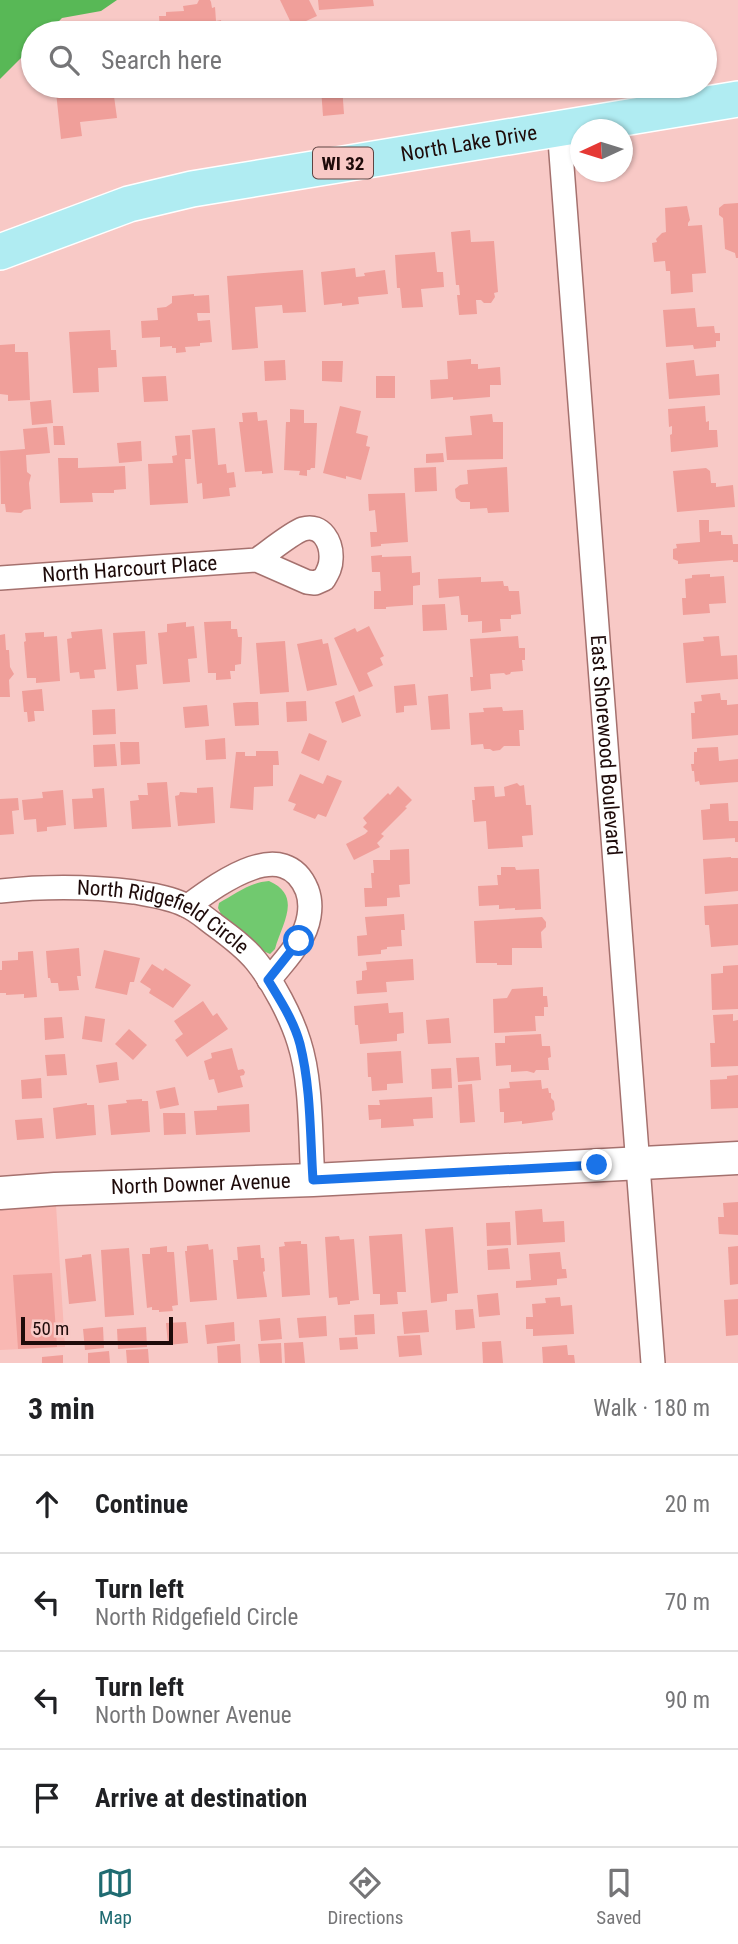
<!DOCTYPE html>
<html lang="en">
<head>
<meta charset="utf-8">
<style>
	:root { --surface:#fff; --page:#f6f6f6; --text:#202124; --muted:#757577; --line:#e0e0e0; --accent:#1f6b71 }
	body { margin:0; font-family:"Roboto Condensed",sans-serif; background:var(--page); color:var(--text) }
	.compass { position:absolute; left:570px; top:119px; width:63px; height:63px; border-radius:50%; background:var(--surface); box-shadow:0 2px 5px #0004; rotate:266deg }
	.scale { position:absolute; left:21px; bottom:18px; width:152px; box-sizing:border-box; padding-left:7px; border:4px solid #1e0b0a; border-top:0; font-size:19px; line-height:24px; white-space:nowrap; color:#1e0b0a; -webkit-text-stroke:5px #f8c9c6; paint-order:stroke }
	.stop { position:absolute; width:21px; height:21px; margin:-16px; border:5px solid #1a73e8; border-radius:50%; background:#fff }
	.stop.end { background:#1a73e8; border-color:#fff; box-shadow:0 2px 7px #0008 }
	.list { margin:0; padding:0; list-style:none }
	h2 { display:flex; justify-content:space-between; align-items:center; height:91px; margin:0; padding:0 28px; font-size:30px }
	h2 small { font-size:23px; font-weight:400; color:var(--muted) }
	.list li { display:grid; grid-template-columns:46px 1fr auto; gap:21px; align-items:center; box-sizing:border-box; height:98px; padding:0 28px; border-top:2px solid var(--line) }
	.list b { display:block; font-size:26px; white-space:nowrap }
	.list p { margin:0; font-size:23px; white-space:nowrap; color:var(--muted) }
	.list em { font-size:23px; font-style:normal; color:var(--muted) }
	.icon { flex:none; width:38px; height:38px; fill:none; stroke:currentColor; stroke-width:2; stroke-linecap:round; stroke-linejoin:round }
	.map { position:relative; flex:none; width:738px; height:1363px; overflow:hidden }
	.search { position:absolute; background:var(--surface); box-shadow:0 2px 5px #0004; left:21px; right:21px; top:21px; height:77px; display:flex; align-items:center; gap:18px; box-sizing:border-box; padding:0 24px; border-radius:38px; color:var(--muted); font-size:26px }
	.sheet { height:483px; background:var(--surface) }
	nav { display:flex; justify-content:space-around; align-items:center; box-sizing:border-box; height:98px; border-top:2px solid var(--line); background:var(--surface); font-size:19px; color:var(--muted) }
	nav a { display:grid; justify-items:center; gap:4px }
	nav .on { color:var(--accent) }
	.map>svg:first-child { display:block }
	.built { fill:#f9b8b3 }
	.green { fill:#71c96f }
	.forest { fill:#58b856 }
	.building { fill:#f09f9a }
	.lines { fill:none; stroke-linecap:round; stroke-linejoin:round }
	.street-casing { stroke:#a5716e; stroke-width:26 }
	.secondary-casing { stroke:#a5716e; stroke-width:35 }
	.primary-casing { stroke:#fff; stroke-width:38 }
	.street { stroke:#fff; stroke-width:23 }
	.secondary { stroke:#fff; stroke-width:32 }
	.primary { stroke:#b0ecf2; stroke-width:35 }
	.route { stroke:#1a73e8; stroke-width:9 }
	.labels { text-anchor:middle; stroke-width:5; stroke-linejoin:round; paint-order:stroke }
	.shield { fill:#f8c9c6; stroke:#5f4442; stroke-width:2 }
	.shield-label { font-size:19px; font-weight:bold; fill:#1e0b0a }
	.street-label { font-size:21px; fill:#1e0b0a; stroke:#f8c9c6 }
</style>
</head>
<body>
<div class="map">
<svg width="738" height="1363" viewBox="0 0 738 1363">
	<rect width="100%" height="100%" fill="#f8c9c6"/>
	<path class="built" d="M55,1189L65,1347L0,1350V1193Z"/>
	<path class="green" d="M269,881C303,896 282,923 275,949L270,954L261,950L221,914L218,908L219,903C235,894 251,882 269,881Z"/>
	<path class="forest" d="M0,0H117L101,11L62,18L47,33H33V46L0,79Z"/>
	<g class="building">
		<path d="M199,0H210L211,2L212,8L215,7L216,21L221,20L223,33H167V31H160L159,16H166V12L184,11L183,6L197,4Z"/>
		<path d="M280,0H309L317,16L293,27Z"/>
		<path d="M318,0H373L374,6L319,10Z"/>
		<path d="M79,86H118L119,89H113L117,118L80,122L82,136L61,139L56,92L79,89Z"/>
		<path d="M342,86L344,114L323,116L321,88Z"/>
		<path d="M738,203V258H736L735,253L725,249L723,218L719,215V208L724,204Z"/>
		<path d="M687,206L690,220L688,223V226L702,225L706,273L692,274L693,292L671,294L670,271H666L665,261L654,262L652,243L657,242L656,239L662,233L666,232L665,208Z"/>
		<path d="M470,230L471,242L494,241L498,292L494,293L495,297L491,303H484L481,300H476L477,314L459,315L457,295H460L459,285H456L451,232Z"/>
		<path d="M435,252L437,272H443L444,287L421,289L423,307L402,308L400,288H397L395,255Z"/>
		<path d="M355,268L356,277L365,276L364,273L385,270L388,294L358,297L359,304L342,306V303L324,305L321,272Z"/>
		<path d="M303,270L306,312L283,313L282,305L255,307L258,348L232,350L227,276Z"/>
		<path d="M194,294V296L209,295L210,313H197L198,321L210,320L212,342L200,343V346L185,347L186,352L176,353V348H172V346L160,347V337L142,338L141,321L158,320L157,308L166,307L172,303V296Z"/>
		<path d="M695,308L697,327L714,326L715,333H720V341H716V347L694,349L693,345L666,347L663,310Z"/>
		<path d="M110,330L111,350H116L117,367L98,368L99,392L73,393L69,332Z"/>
		<path d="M15,344V352H28L30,400L8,401V395L0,394V345Z"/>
		<path d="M471,359V364H478V369L500,367L501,385H490V397L453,400V397L431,399L430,380L448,379L447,361Z"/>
		<path d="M285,360L286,380L265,381L264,361Z"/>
		<path d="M694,360L696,376L719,374L720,395L669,399L666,363Z"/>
		<path d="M322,361H343L342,382L322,381Z"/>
		<path d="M166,376L168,401L144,402L142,377Z"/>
		<rect x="376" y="376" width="19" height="22"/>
		<path d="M51,400L53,423L32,425L30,402Z"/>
		<path d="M340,406L361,411L356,433L368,436L366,446L370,447L361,480L346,476V479L323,473Z"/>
		<path d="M705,406L706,422L709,421V430H717L718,447L671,452L670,435L672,434V426L669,427L668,409Z"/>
		<path d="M290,409L304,410V423H317L315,468H311L310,470H307V476L299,475L300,471L284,470L286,422H290Z"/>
		<path d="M257,412L258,421L267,420L273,473L262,474V471L245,472L239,422H243L242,413Z"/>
		<path d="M492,414L493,422H503V459L447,460L445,437L472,435L470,416Z"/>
		<path d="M53,426H63L65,445H54Z"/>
		<path d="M47,427L50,453L26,455L27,472L31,475L29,483L31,509L24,510L21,513L6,512L5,504H1L0,451L25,449L23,429Z"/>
		<path d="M215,428L218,465L226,464L227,473L234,472L236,487L229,488L230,496L203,499L202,483L197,484L192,430Z"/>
		<path d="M190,435L191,459H185L188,503L150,505L148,464L173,463L172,456L177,455L175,436Z"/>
		<path d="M141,441L142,461L119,463L117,443Z"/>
		<path d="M443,453L444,462L426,463V454Z"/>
		<path d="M58,458H78V468L125,466L126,489L114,490V493H92L93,502L60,503Z"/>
		<path d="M436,467L437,491L415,492L414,468Z"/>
		<path d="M507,467L509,512L488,513L487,508L470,509V502H461L456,498L455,489L460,485L468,484L467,470Z"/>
		<path d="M706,468L710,471L711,483H716V487L733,485L735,507L677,512L673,471Z"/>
		<path d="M405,493L408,542L381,544V546L371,547L370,532H377L375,510L369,511L368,494Z"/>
		<path d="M699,520H709V532L721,531V535H732L733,544H738V562H733V560L678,564V561L673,559V549L677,548L676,544L700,542Z"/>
		<path d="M382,555V557L411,556L412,573L420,572V585L413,586V605L386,607V609H374V591H381L380,572H372L371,556Z"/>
		<path d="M710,574V577L724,576L726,603L709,604L710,613L683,615L682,598H686L685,579L692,578V575Z"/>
		<path d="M481,577V582L503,581L504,586H508L509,591H519L521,614L511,615V619H500L501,631L482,633V621L468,622V615H461L459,596L439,598L438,579Z"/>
		<path d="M445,604L447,630L423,631L422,605Z"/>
		<path d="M231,621V629H237L238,637H242L241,664L235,665V671H230L231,679L216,680V673H208L204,622Z"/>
		<path d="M186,622V627L194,626L197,658L188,659L190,682L163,684L158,633L167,632V624Z"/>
		<path d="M369,626L384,656L380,658L383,665L367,673L373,686L359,692L334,638L355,628L357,632Z"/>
		<path d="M102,629L106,669L94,670L95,678L80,679L79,672L70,673L67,639L72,638L71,632Z"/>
		<path d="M145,631L147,664L136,665L138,689L117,691L113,633Z"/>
		<path d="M44,632V637L57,636L60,681L36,683V678H27L24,642L26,641L25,633Z"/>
		<path d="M5,634L6,650H9L10,667L14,674L9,680L10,697H0V635Z"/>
		<path d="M518,636L519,648H525V660H522L523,671L511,672L510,674L506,675L504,673L490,674L491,689L471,691L470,677H473L470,639Z"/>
		<path d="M719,636L721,656L737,655L738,679L686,683L683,643L704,641L703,637Z"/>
		<path d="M322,639L323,644L328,643L337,685L307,691L297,644Z"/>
		<path d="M285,641L289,692L260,694L256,643Z"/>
		<path d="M415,684L417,705L404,706V712L396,713L394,686Z"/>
		<path d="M42,689L44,711H34L35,721L28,722L27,712H24L22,691Z"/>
		<path d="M720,693L721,700H727V705L738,704V735L692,739L691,713H695L694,702L702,701L701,695Z"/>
		<path d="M448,694L450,729L431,730L428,696Z"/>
		<path d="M354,695L361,716L342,723L335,702Z"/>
		<path d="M306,701L307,721L287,722L286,702Z"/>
		<path d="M247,702H258L259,725L235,726L233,703Z"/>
		<path d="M207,705L209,726L185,728L183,707Z"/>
		<path d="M502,707L503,711L523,710L524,730H519L520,746H504L500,750L493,751L490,749H484L483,744L471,745L469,713L484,712L483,708Z"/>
		<path d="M115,709L116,734L93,735L92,710Z"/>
		<path d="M309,733L327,741L319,761L301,753Z"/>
		<path d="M225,738L226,759L206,760L205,740Z"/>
		<path d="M120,742H139L140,764L121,765Z"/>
		<path d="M115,744L117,766L94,767L93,745Z"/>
		<path d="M718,747L719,761L738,759V782L700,785L699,781L695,782L694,771H692L691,764H694V752H697V748Z"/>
		<path d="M256,751H278L279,765H273V786L254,787L253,810L230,808L236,752H245V756H256Z"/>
		<path d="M300,774L323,784L327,775L342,781L326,817L318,814L315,819L293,810L296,804L288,801Z"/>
		<path d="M167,782L171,827L132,829L130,801L139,800L138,795H148L147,783Z"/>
		<path d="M517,783L520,786L524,785L526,805H531L533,835L522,836L523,847L488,849L486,821L474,822L472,800H475L474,787L494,786L495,797L505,796L504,787Z"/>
		<path d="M398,786L412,800L405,807L407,808L381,834L384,836L377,843L380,847L354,860L346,844L365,834L368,831L363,827L367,823L363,818L388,793L390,795Z"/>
		<path d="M213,787L215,823L178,826L175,796L179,795L180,792L197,793V788Z"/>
		<path d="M104,788L107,827L74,829L72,799L93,798L92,789Z"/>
		<path d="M63,790L66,825L47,827V831L37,832L36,819L24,820L22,800L43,798L42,792Z"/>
		<path d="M18,798L19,810L12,811L14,834L0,835V799Z"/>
		<path d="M728,803L729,821H738V842H735V838L703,840L701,810L710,809V804Z"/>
		<path d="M409,849L410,884L399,885L400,897L387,898V906L365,907L364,888H372L371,873H374L373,860H390V850Z"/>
		<path d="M731,857V858H738V891L705,894L703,859Z"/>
		<path d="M501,867H515L516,870L539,869L541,909L515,910V908L499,909V905L479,906L478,886L498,885L497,875H501Z"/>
		<path d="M738,904V945L711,947L709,925H705L704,906Z"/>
		<path d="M404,914L405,930H401L402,946L387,947V949L381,950V954L358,956L357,936L367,935L365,917Z"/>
		<path d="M542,917L546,922V927L541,932L542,948H512V965H497V963H476L474,921Z"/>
		<path d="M79,948L81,976H77L79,990L59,991L58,983H51L50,978H48L46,951Z"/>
		<path d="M104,950L140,958L134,982H130L127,995L95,988Z"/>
		<path d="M33,951L37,997L24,998V994L6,995V993H0V970H2V961L18,960V952Z"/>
		<path d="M413,959L414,980L386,982L387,992L357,994L356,981L362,980V971L367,970L366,962Z"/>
		<path d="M152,964L163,971L165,968L191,985L173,1008L149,993L151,989L140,982Z"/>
		<path d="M738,965V1009L712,1010L711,974L723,973V966Z"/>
		<path d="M543,987V996H547L548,1007H544V1016H535L536,1031L494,1033L493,999L507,998L512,989Z"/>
		<path d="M203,1001L213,1016L217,1013L228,1029L187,1057L175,1040L183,1034L174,1021Z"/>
		<path d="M388,1003L389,1013L403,1012L404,1033L397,1034V1041L360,1044L358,1025H355L354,1006Z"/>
		<path d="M733,1014V1021L738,1020V1066L711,1067L710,1043H715L713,1015Z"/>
		<path d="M85,1016L105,1019L102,1042L82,1039Z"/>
		<path d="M62,1017L64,1038L45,1040L44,1018Z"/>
		<path d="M449,1018L451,1043L428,1044L426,1020Z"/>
		<path d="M129,1029L147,1045L133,1060L115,1044Z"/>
		<path d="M541,1034L542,1046H550L551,1057L548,1058L549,1070H536L534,1073L527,1071L511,1072V1065L496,1066L495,1043H505V1036Z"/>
		<path d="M232,1048L238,1070L243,1069L245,1072L244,1075L240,1076L243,1087L218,1093L214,1079L209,1080L204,1061L212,1058L211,1053Z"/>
		<path d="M401,1051L403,1083L387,1084V1090L372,1091L371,1077H368L367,1053Z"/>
		<path d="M65,1054L67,1075L47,1076L45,1055Z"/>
		<path d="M479,1057L481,1080L458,1082L456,1058Z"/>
		<path d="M117,1062L119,1080L99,1083L96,1065Z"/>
		<path d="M451,1068L452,1088L432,1089L431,1069Z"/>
		<path d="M738,1075V1108L711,1109L710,1080L727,1079V1076Z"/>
		<path d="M41,1078L42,1098L22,1099L21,1080Z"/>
		<path d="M541,1080L542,1089L548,1088L549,1093H551V1098L554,1101L555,1110L552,1113L553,1120L522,1124V1121L504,1123V1112H500L499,1089L510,1088L509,1082Z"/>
		<path d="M472,1084L475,1122L460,1123L458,1085Z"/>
		<path d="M175,1087L179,1105L160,1109L156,1091Z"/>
		<path d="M432,1097L433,1118L413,1119L414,1126L381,1128V1119L369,1120L368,1105H380L379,1100Z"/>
		<path d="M142,1099V1101H148L150,1132L111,1135L108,1105L127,1103L126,1100Z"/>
		<path d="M87,1103V1105H94L96,1135L56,1139L53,1108Z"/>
		<path d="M249,1104L250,1132L196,1135L194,1111L217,1110V1106Z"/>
		<path d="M163,1113H185L186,1134L164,1135Z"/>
		<path d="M42,1118L44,1138L17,1140L15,1120Z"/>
		<path d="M738,1202V1235L719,1234L718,1217H724L723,1203Z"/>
		<path d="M542,1209L543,1222L564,1221L565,1242L517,1245L515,1211Z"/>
		<path d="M510,1222L511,1245L487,1246L486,1223Z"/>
		<path d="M453,1227L458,1293L447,1294V1301L431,1303L425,1229Z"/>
		<path d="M402,1234L406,1292H397L398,1304L380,1305V1294H373L369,1236Z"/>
		<path d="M339,1236L340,1240L354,1239L359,1300L350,1301V1304L338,1305L337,1297L329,1298L325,1237Z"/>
		<path d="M301,1241V1244H307L310,1295L282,1297L279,1247L285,1246L284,1242Z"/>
		<path d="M208,1244L209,1250L213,1249L217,1300L190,1302L185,1251H187V1246Z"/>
		<path d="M260,1245L261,1258H264L265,1271L263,1272L267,1297L237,1299L233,1260H238L237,1247Z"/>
		<path d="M167,1246V1252H174L178,1305L172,1306L173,1311L159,1312V1310H152V1307L147,1308L142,1254H150V1248Z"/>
		<path d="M738,1246V1284L730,1285L728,1247Z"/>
		<path d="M129,1248L134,1315L105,1317L101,1250Z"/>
		<path d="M508,1248L510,1269L488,1270L487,1250Z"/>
		<path d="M560,1252L562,1269H566L567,1278L557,1279V1285L516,1288V1281L531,1280L529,1254Z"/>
		<path d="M91,1254L96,1301L69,1304L65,1259L82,1257V1255Z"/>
		<path d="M52,1273L57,1347L18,1349L13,1275Z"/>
		<path d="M498,1293L500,1315L479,1317L477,1295Z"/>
		<path d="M560,1297L561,1306L572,1305L574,1334L533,1336V1329H526V1317H533L532,1304L546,1303L545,1298Z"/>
		<path d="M738,1299V1335L726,1336L724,1300Z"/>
		<path d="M473,1309L475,1328L456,1330L455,1310Z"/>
		<path d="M427,1310L429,1332L404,1334L402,1312Z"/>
		<path d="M374,1314L375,1334L355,1335L354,1315Z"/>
		<path d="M326,1316L327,1336L299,1338L297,1318Z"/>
		<path d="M280,1318L282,1339L261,1341L259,1320Z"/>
		<path d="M186,1322L188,1343L168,1345L166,1323Z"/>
		<path d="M234,1322L235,1341L207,1344L205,1325Z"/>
		<path d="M103,1327L104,1348L85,1350L83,1329Z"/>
		<path d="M146,1327L147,1347L118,1349L117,1329Z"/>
		<path d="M420,1335L422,1355L399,1357L397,1336Z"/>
		<path d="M357,1337L358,1349L340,1350L339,1338Z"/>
		<path d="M501,1341L503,1363H483L482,1342Z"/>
		<path d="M303,1342L305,1363H285L284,1343Z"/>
		<path d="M281,1343L282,1363H260L258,1344Z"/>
		<path d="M240,1344L241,1363H218L217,1346Z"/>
		<path d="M567,1345L568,1355H574L575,1363H543L542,1347Z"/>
		<path d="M148,1349L149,1363H127L126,1350Z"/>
		<path d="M109,1351L110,1363H88V1353Z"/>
		<path d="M63,1355V1363H42V1357Z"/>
	</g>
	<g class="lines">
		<defs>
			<g id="street">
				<path id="s1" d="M559,127L653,1363"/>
				<path id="s2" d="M0,578L257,560L307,582L315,583L324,579C328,572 331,567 331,559C332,543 322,523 303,529C293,532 267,553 257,560"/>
				<path id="s3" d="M0,891C45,886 88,886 134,892C151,895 169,897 185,905C195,909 204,917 212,923C227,934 244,946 256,961C273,982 291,1016 299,1042C312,1082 310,1137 313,1180"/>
				<path d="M188,906C218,884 284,834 307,890C313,906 309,927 299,941C291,955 279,967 269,980"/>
			</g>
			<g id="secondary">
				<path id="s4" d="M0,1193L55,1189L313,1180L738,1158"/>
			</g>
			<g id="primary">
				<path id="s5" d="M0,252L129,204L192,189L738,99"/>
			</g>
		</defs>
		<use href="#street" class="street-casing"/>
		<use href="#secondary" class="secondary-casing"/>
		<use href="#primary" class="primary-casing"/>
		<use href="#street" class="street"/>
		<use href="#secondary" class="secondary"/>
		<use href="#primary" class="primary"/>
	</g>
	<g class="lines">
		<path class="route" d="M299,941L268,980C280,1000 294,1021 300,1044C311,1088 310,1135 313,1180L597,1165"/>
	</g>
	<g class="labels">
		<rect class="shield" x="313" y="147.5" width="60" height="31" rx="5"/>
		<g class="shield-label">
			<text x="343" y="170">WI 32</text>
		</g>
		<g class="street-label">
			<text dy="7" stroke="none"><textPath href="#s5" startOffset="483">North Lake Drive</textPath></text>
			<text dy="7" stroke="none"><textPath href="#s2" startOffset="130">North Harcourt Place</textPath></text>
			<text dy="7" stroke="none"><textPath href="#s1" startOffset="620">East Shorewood Boulevard</textPath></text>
			<text dy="7" stroke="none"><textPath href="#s3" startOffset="170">North Ridgefield Circle</textPath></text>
			<text dy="7" stroke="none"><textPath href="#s4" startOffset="201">North Downer Avenue</textPath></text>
		</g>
	</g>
</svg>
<svg class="compass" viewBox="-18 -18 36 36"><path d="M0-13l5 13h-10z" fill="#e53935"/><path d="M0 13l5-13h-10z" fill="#757577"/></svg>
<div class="scale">50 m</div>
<div class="stop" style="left:299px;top:941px"></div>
<div class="stop end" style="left:597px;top:1165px"></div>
<div class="search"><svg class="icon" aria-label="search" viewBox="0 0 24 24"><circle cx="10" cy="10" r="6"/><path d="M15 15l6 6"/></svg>Search here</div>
</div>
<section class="sheet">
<h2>3 min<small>Walk · 180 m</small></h2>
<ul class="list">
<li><svg class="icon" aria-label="ahead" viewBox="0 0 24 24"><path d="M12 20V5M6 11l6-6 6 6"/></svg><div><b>Continue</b></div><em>20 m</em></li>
<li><svg class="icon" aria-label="left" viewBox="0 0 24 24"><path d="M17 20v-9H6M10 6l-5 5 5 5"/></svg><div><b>Turn left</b><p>North Ridgefield Circle</p></div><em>70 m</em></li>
<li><svg class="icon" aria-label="left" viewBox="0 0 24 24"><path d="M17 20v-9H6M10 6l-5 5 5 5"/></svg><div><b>Turn left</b><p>North Downer Avenue</p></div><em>90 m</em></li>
<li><svg class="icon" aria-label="arrive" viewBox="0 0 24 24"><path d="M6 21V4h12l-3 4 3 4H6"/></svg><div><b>Arrive at destination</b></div></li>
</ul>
</section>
<nav>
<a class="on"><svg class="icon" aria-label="map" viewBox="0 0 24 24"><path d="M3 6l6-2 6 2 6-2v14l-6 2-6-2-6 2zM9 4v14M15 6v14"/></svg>Map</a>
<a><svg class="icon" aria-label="directions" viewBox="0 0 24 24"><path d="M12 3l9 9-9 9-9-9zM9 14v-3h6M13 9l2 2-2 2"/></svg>Directions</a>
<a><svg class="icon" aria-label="saved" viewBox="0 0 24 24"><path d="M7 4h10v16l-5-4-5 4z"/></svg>Saved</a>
</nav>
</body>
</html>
